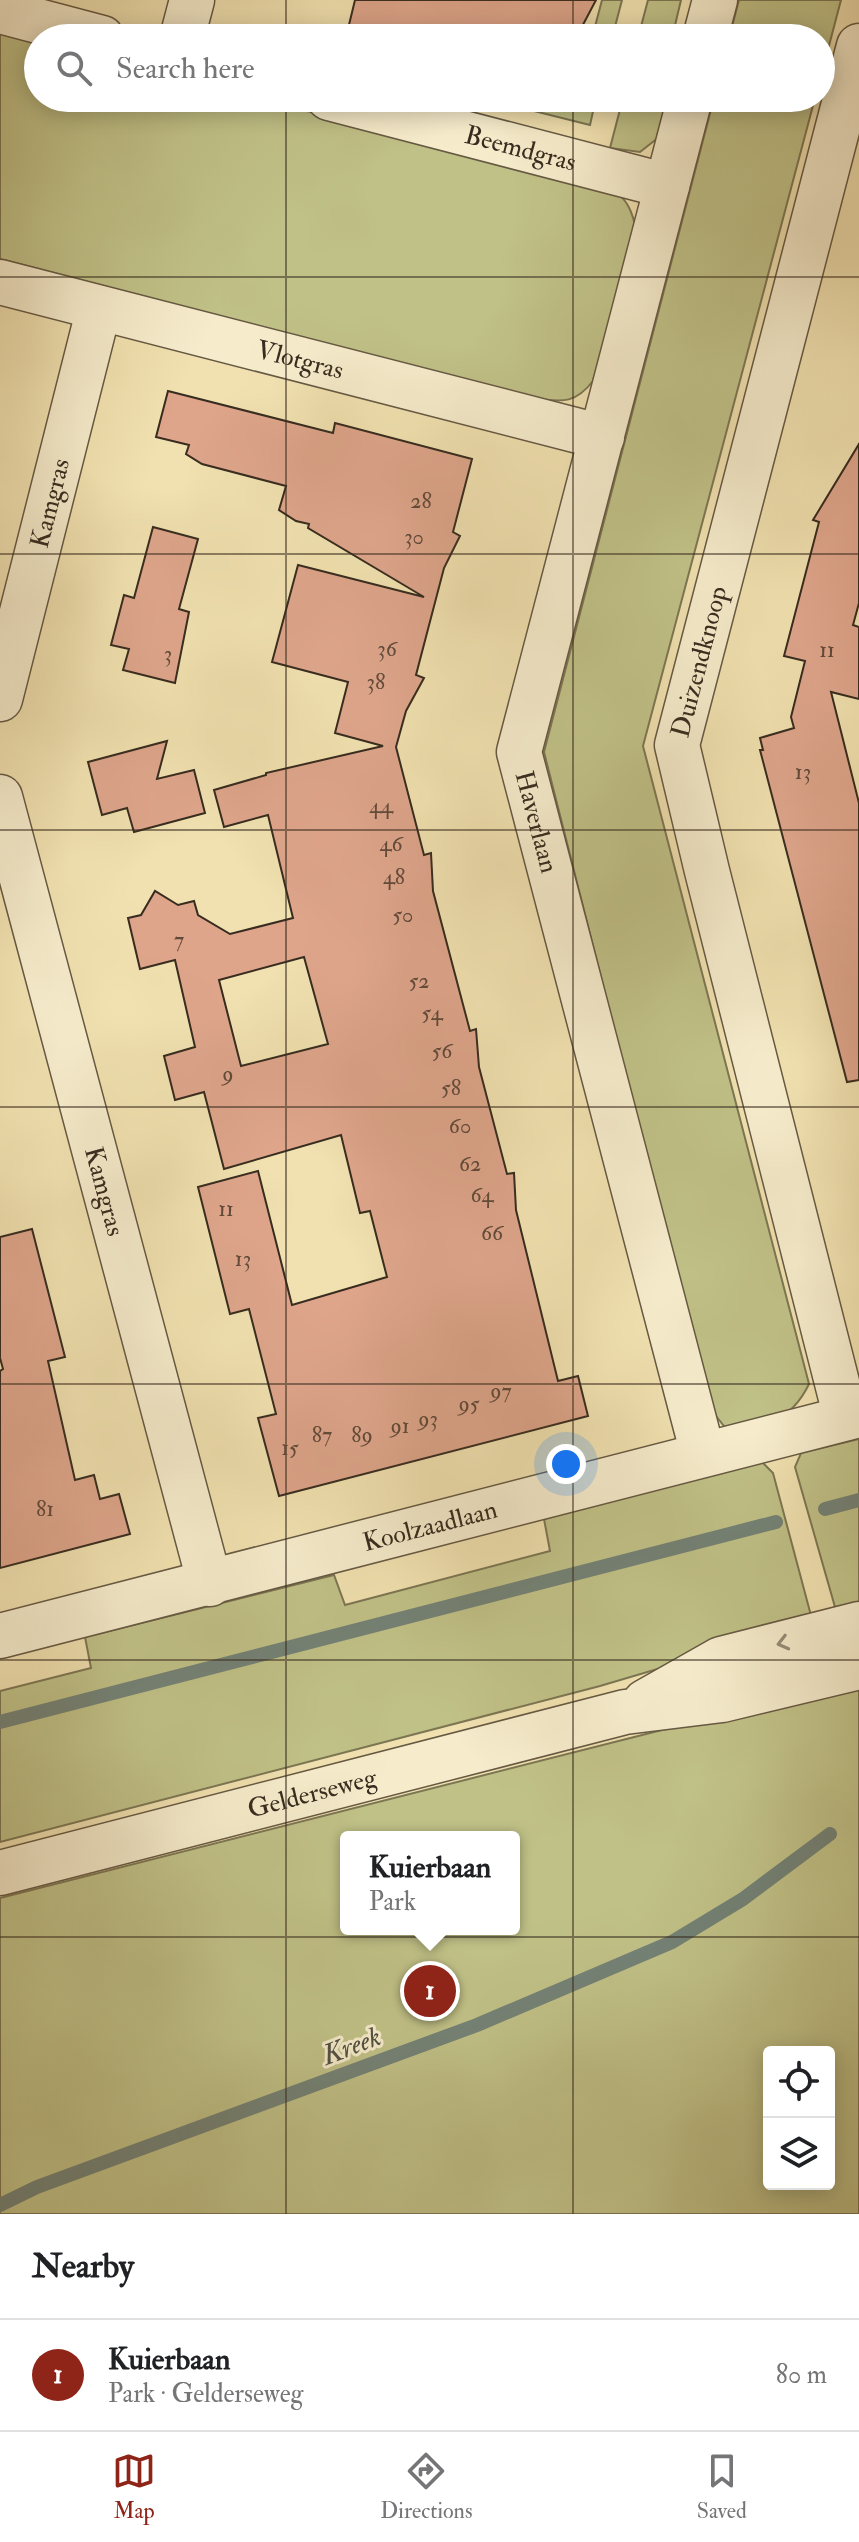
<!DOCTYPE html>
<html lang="en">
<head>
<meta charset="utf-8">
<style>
	:root { --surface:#fff; --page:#f6f6f6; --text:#202124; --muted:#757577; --line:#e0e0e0; --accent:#8f2418 }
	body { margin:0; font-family:"IM FELL Double Pica",serif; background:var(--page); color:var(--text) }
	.controls { position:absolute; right:24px; bottom:24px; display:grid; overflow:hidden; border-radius:8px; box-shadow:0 4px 20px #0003 }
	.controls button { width:72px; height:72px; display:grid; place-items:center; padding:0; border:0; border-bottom:2px solid var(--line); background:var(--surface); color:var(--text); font:40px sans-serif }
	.you { position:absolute; left:566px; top:1464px; width:28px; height:28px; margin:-20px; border:6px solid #fff; border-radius:50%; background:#1a73e8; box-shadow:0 0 0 12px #1a73e833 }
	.badge { display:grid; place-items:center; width:52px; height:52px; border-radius:50%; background:var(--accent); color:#fff; font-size:26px; font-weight:700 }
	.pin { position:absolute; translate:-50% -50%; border:4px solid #fff; box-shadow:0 2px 8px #0006 }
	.popup { position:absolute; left:340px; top:1831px; width:180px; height:104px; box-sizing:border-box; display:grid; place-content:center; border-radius:8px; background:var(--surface); filter:drop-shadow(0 2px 6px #0005); font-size:26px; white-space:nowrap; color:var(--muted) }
	.popup b { font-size:30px; color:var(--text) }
	.popup::after { content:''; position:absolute; left:50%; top:100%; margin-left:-16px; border:16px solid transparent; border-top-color:var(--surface) }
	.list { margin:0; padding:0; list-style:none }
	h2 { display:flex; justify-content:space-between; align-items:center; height:104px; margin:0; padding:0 32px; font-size:34px }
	h2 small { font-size:26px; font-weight:400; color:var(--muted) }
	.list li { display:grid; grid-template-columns:52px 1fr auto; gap:24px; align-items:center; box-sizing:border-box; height:112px; padding:0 32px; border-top:2px solid var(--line) }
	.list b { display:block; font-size:30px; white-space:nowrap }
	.list p { margin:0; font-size:26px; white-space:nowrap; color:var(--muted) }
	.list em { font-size:26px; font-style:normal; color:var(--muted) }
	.icon { flex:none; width:44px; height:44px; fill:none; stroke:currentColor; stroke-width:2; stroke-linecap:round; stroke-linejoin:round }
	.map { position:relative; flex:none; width:859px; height:2214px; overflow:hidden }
	.search { position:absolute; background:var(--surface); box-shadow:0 4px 20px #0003; left:24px; right:24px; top:24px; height:88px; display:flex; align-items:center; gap:20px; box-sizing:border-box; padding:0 28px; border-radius:44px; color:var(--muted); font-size:30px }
	.sheet { height:216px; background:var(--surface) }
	nav { display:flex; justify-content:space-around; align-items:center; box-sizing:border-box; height:112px; border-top:2px solid var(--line); background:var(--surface); font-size:22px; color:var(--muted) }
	nav a { display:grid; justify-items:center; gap:4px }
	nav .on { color:var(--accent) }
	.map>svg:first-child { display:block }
	.green { fill:#c0c187; stroke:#7c7653; stroke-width:2; fill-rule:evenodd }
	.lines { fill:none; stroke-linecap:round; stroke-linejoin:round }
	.stream { stroke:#738276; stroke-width:14 }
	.building { fill:#dea58b; stroke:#372c1f; stroke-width:2; fill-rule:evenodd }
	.minor-casing { stroke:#665943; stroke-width:47 }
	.minor { stroke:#f6eccc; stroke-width:44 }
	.oneway { stroke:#968c76 }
	.grid { fill:none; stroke:#372c1f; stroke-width:2; stroke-opacity:0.55 }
	.labels { text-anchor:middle; stroke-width:6; stroke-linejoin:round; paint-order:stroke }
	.number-label { font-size:22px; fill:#614a3a }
	.street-label { font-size:26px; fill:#372c1f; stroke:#f6eccc }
	.water-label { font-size:28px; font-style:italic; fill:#505043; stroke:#f6eccc }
</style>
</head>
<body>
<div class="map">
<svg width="859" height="2214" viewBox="0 0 859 2214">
	<rect width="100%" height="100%" fill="#f1e1b0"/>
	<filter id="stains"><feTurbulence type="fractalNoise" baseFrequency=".0025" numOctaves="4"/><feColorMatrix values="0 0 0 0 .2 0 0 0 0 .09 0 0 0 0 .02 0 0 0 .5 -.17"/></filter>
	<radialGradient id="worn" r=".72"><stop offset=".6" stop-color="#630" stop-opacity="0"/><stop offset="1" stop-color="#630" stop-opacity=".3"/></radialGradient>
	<g class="green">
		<path d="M602,0H622L612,38H592Z"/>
		<path d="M648,0H681L672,38H638Z"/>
		<path d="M739,0H841L821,76V38H729Z"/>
		<path d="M0,31L38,41V98H259L574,183C611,191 627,186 636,229L593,381C576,403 564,402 537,399L0,259Z"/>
		<path d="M480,98H596L590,125L498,102L479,105Z"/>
		<path d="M623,98H665L671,100L663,134L640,152L610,148Z"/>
		<path d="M714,98H815L643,746L809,1384C792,1419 762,1434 724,1426L712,1411L705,1389L544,752Z"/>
		<path d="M859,1439V1609L837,1614L795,1467L801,1453Z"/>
		<path d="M761,1461L773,1473L813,1623L600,1686L0,1842V1691L91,1668L85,1637L334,1575L345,1605L550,1551L544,1519Z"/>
		<path d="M859,1680V2214H0V1898ZM346,1837H514V1929H346ZM769,2052H829V2184H769Z"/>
	</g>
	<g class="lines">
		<g class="stream">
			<path d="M825,1509L859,1500"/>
			<path d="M0,1722L776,1522"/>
			<path d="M0,2205L37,2187L477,2025L672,1942L743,1899L830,1834"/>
		</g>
	</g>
	<g class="building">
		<path d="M355,0H596L576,38H366L347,33Z"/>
		<path d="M168,391L333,433L335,423L472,459L453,532L460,536L444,568L416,675L424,678L406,711L396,747L424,855L431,853L433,891L470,1031L476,1029L479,1067L507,1174L514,1173L516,1210L558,1381L578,1376L588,1416L279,1496L258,1418L276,1414L249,1309L230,1314L198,1187L258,1171L292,1305L387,1277L370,1211L360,1213L341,1135L224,1169L204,1092L175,1100L164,1056L195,1047L175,960L140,969L128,918L141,915L155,891L178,905L194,901L198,915L230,934L293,918L268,815L224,827L214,790L266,775V773L383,746L335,733L348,682L272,662L298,565L424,597L308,528L309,524L296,521L279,510L286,486L202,464L186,454L189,445L156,437ZM304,957L328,1044L241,1066L219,980Z"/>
		<path d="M859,444V603L853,625L859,627V699L831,692L859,803V1080L847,1082L760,750H763L760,738L794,728L791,717L805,661L784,656L819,522L813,520Z"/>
		<path d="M153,527L198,539L179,609L189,612L175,683L123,670L129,649L111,645L124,595L134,598Z"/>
		<path d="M167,741L157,779L194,770L205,813L134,832L127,808L102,815L88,762Z"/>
		<path d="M32,1229L65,1357L48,1361L75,1480L94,1475L100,1499L119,1494L130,1534L0,1568V1371L3,1369L0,1358V1237Z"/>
	</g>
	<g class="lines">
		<defs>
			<g id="minor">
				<path d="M0,11L102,38"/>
				<path d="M182,38L192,0"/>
				<path d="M705,38L715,0"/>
				<path id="s1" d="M329,98L667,186"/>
				<path id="s2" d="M690,98L519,752L703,1454"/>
				<path id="s3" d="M0,282L602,437"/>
				<path id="s4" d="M0,699L99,308"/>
				<path id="s5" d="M0,797L210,1584"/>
				<path id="s6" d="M846,1418L707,871L677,745L859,46"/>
				<path id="s7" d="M0,1636L859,1415"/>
				<path d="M645,1702L721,1659L859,1624"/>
				<path id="s8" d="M0,1873L625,1712L722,1700L859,1667"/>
			</g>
		</defs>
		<use href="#minor" class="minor-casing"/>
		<use href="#minor" class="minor"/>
	</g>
	<defs><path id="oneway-chevron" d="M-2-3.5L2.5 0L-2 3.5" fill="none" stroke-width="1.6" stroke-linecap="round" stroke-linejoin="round" transform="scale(2)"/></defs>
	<use class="oneway" href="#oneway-chevron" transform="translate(783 1643) rotate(166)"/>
	<path class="grid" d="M286,0V38M573,0V38M286,98V2214M573,98V2214M0,277H859M0,554H859M0,830H859M0,1107H859M0,1384H859M0,1660H859M0,1937H859"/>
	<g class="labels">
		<g class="number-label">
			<text x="421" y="508">28</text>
			<text x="414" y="544">30</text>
			<text x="387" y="656">36</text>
			<text x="827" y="657">11</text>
			<text x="168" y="661">3</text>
			<text x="376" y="689">38</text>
			<text x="803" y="779">13</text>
			<text x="381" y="813">44</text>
			<text x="391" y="851">46</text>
			<text x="394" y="884">48</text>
			<text x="403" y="922">50</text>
			<text x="179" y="947">7</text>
			<text x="419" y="988">52</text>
			<text x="432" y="1020">54</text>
			<text x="442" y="1058">56</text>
			<text x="228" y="1081">9</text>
			<text x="451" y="1095">58</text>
			<text x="460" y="1133">60</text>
			<text x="470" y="1171">62</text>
			<text x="482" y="1202">64</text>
			<text x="226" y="1216">11</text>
			<text x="492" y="1240">66</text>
			<text x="243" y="1266">13</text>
			<text x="501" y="1398">97</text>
			<text x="469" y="1411">95</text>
			<text x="428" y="1426">93</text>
			<text x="400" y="1433">91</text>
			<text x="322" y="1442">87</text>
			<text x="362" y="1442">89</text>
			<text x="290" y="1455">15</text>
			<text x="45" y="1516">81</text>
		</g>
		<g class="street-label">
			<text dy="9" stroke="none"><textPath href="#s1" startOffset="198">Beemdgras</textPath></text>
			<text dy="9" stroke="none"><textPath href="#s3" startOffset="310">Vlotgras</textPath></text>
			<text dy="9" stroke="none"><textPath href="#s4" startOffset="202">Kamgras</textPath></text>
			<text dy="9" stroke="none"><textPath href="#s6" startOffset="780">Duizendknoop</textPath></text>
			<text dy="9" stroke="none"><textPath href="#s2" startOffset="748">Haverlaan</textPath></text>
			<text dy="9" stroke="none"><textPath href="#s5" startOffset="408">Kamgras</textPath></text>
			<text dy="9" stroke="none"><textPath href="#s7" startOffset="444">Koolzaadlaan</textPath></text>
			<text dy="9" stroke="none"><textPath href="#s8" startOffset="322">Gelderseweg</textPath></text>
		</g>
		<g class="water-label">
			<text transform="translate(351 2045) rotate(-21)" y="10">Kreek</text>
		</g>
	</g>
	<rect width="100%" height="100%" filter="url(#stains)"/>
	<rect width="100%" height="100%" fill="url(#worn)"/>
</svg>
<div class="controls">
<button><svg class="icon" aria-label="locate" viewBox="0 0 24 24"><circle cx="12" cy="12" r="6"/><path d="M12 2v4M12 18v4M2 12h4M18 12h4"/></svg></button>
<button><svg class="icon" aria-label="layers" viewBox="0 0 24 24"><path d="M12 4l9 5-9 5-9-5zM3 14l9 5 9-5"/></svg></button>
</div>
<div class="you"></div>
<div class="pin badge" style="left:430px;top:1991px">1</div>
<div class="popup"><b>Kuierbaan</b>Park</div>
<div class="search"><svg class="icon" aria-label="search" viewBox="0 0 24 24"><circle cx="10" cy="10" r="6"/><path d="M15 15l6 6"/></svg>Search here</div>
</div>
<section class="sheet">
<h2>Nearby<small></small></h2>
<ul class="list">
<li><span class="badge">1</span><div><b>Kuierbaan</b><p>Park · Gelderseweg</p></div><em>80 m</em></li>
</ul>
</section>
<nav>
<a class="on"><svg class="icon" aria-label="map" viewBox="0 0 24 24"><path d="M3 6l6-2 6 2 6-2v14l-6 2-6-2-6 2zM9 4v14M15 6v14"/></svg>Map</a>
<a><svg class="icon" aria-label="directions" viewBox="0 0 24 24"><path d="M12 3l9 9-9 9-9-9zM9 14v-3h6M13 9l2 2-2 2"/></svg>Directions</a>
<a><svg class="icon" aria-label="saved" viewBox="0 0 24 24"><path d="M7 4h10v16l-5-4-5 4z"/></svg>Saved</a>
</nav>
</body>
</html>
